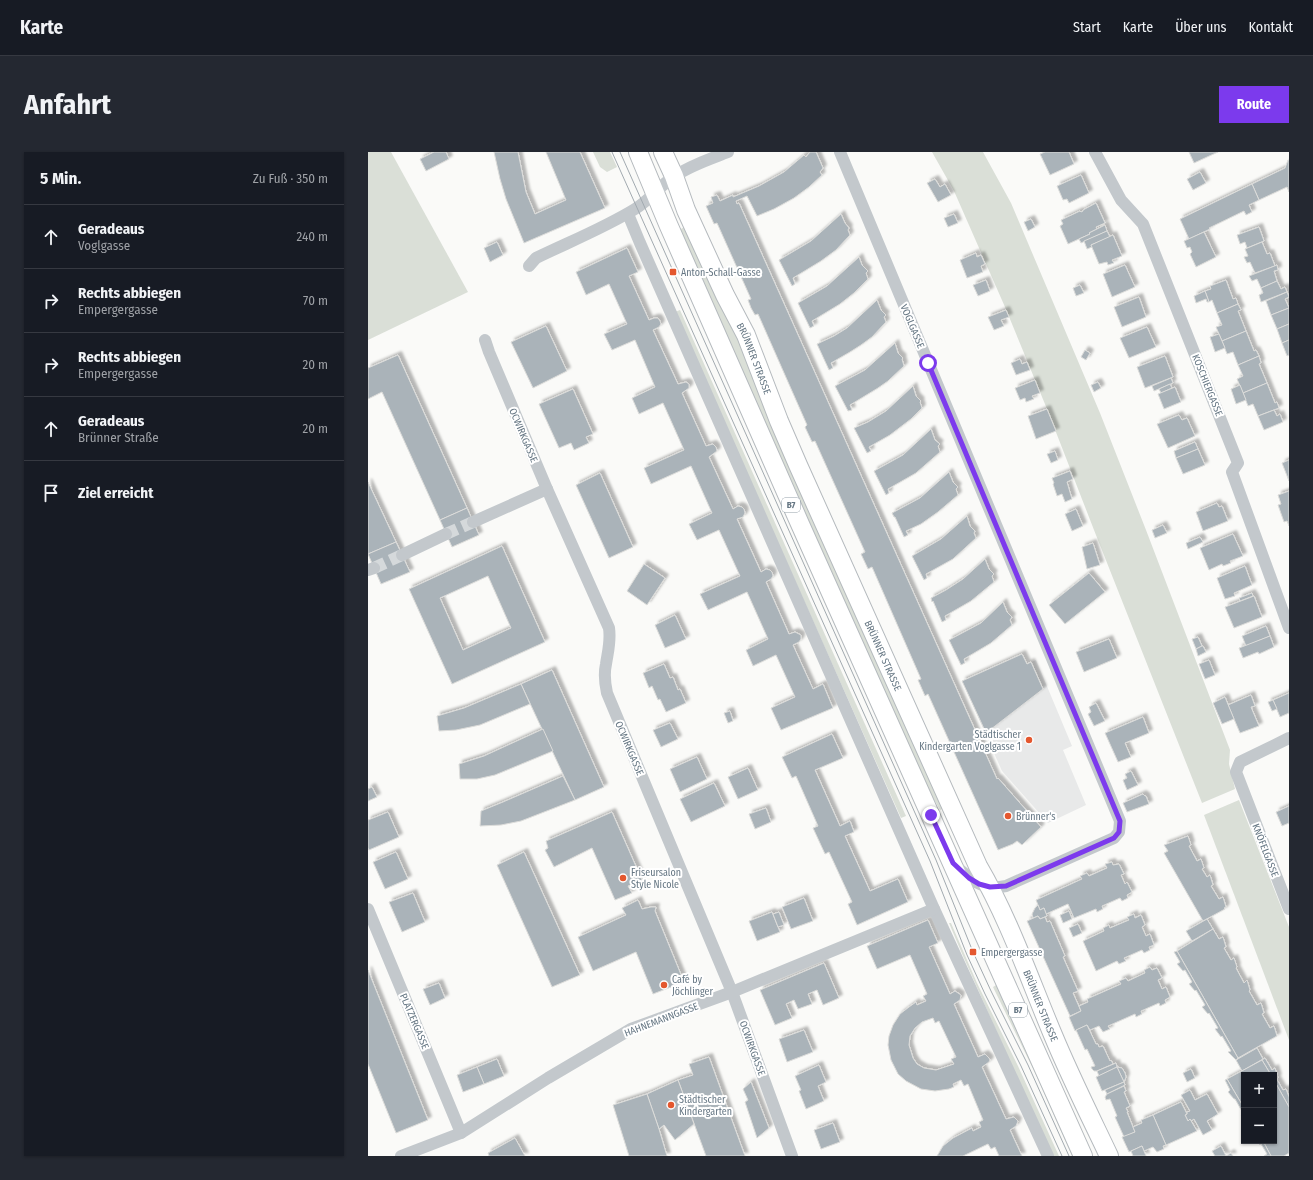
<!DOCTYPE html>
<html lang="de">
<head>
<meta charset="utf-8">
<style>
	:root { --surface:#171b24; --page:#242831; --text:#f1f3f6; --muted:#9ea1a6; --line:#363941; --accent:#7c3aed }
	body { margin:0; font-family:"Fira Sans Condensed",sans-serif; background:var(--page); color:var(--text) }
	.controls { position:absolute; right:12px; bottom:12px; display:grid; overflow:hidden; border-radius:0px; box-shadow:0 1px 3px #0004 }
	.controls button { width:36px; height:36px; display:grid; place-items:center; padding:0; border:0; border-bottom:1px solid var(--line); background:var(--surface); color:var(--text); font:20px sans-serif }
	.stop { position:absolute; width:12px; height:12px; margin:-9px; border:3px solid #7c3aed; border-radius:50%; background:#fff }
	.stop.end { background:#7c3aed; border-color:#fff; box-shadow:0 1px 4px #0008 }
	.list { margin:0; padding:0; list-style:none }
	h2 { display:flex; justify-content:space-between; align-items:center; height:52px; margin:0; padding:0 16px; font-size:17px }
	h2 small { font-size:13px; font-weight:400; color:var(--muted) }
	.list li { display:grid; grid-template-columns:26px 1fr auto; gap:12px; align-items:center; box-sizing:border-box; height:64px; padding:0 16px; border-top:1px solid var(--line) }
	.list b { display:block; font-size:15px; white-space:nowrap }
	.list p { margin:0; font-size:13px; white-space:nowrap; color:var(--muted) }
	.list em { font-size:13px; font-style:normal; color:var(--muted) }
	.icon { flex:none; width:22px; height:22px; fill:none; stroke:currentColor; stroke-width:2; stroke-linecap:round; stroke-linejoin:round }
	.map { position:relative; flex:none; width:921px; height:1004px; overflow:hidden; border-radius:0px }
	header { display:flex; align-items:center; gap:24px; box-sizing:border-box; height:56px; padding:0 20px; background:var(--surface); border-bottom:1px solid var(--line) }
	header strong { font-size:19px }
	nav { display:flex; gap:22px; margin-inline-start:auto; font-size:14px }
	.intro { display:flex; align-items:center; justify-content:space-between; box-sizing:border-box; height:96px; padding:0 24px }
	h1 { margin:0; font-size:28px }
	.button { padding:10px 18px; border-radius:0px; background:var(--accent); color:#fff; font-size:14px; font-weight:700 }
	main { display:flex; gap:24px; padding:0 24px }
	aside { flex:1; background:var(--surface); border-radius:0px; box-shadow:0 1px 3px #0004 }
	.map>svg:first-child { display:block }
	.built { fill:#e8e9e9 }
	.green { fill:#dadfd7 }
	.building { fill:#aab3b9; stroke:#dcdcda; fill-rule:evenodd; filter:url(#shadow) }
	.lines { fill:none; stroke-linecap:round; stroke-linejoin:round }
	.minor-tunnel { stroke:#d5d9db; stroke-width:12; stroke-dasharray:12 6; stroke-linecap:butt }
	.primary-casing { stroke:#b5babe; stroke-width:20 }
	.minor { stroke:#c3c8cc; stroke-width:12 }
	.primary { stroke:#fff; stroke-width:18 }
	.tram { stroke:#a2aab0; stroke-width:1 }
	.route { stroke:#7c3aed; stroke-width:5 }
	.poi-dot { fill:#e4572e; stroke:#fff; stroke-width:1.5 }
	.labels { text-anchor:middle; stroke-width:4; stroke-linejoin:round; paint-order:stroke }
	.shield { fill:#fff; stroke:#939fa8; stroke-width:1 }
	.shield-label { font-size:9px; font-weight:bold; fill:#657683 }
	.poi-label { font-size:10px; fill:#657683; stroke:#fff; text-anchor:start }
	.street-label { font-size:10px; fill:#657683; stroke:#fff }
</style>
</head>
<body>
<header>
<strong>Karte</strong>
<nav><a>Start</a><a>Karte</a><a>Über uns</a><a>Kontakt</a></nav>
</header>
<div class="intro"><h1>Anfahrt</h1><a class="button">Route</a></div>
<main>
<aside>
<h2>5 Min.<small>Zu Fuß · 350 m</small></h2>
<ul class="list">
<li><svg class="icon" aria-label="ahead" viewBox="0 0 24 24"><path d="M12 20V5M6 11l6-6 6 6"/></svg><div><b>Geradeaus</b><p>Voglgasse</p></div><em>240 m</em></li>
<li><svg class="icon" aria-label="right" viewBox="0 0 24 24"><path d="M7 20v-9h11M14 6l5 5-5 5"/></svg><div><b>Rechts abbiegen</b><p>Empergergasse</p></div><em>70 m</em></li>
<li><svg class="icon" aria-label="right" viewBox="0 0 24 24"><path d="M7 20v-9h11M14 6l5 5-5 5"/></svg><div><b>Rechts abbiegen</b><p>Empergergasse</p></div><em>20 m</em></li>
<li><svg class="icon" aria-label="ahead" viewBox="0 0 24 24"><path d="M12 20V5M6 11l6-6 6 6"/></svg><div><b>Geradeaus</b><p>Brünner Straße</p></div><em>20 m</em></li>
<li><svg class="icon" aria-label="arrive" viewBox="0 0 24 24"><path d="M6 21V4h12l-3 4 3 4H6"/></svg><div><b>Ziel erreicht</b></div></li>
</ul>
</aside>
<div class="map">
<svg width="921" height="1004" viewBox="0 0 921 1004">
	<defs>
		<filter id="shadow"><feDropShadow dx="3.5" dy="-3.5" stdDeviation="1" flood-color="#0004"/></filter>
	</defs>
	<rect width="100%" height="100%" fill="#fafaf8"/>
	<path class="built" d="M654,502L659,512L668,508L704,594L695,598L718,653L680,671L634,619L594,529Z"/>
	<g class="green">
		<path d="M0,0H23L100,140L0,188Z"/>
		<path d="M225,0H242L249,15L239,20L232,15Z"/>
		<path d="M564,0H615L643,51L732,261L778,378L862,598L861,612L867,637L834,651L726,378L679,257L637,155L586,39Z"/>
		<path d="M316,75L346,141L363,168L576,656L572,658L559,635L310,79Z"/>
		<path d="M312,158L538,664L533,666L307,160Z"/>
		<path d="M871,648L921,775V888L836,663Z"/>
		<path d="M581,771H583L609,831L650,914L691,1004H684L595,804Z"/>
		<path d="M630,832L707,1004H704L668,923L625,835Z"/>
	</g>
	<g class="building">
		<path d="M66,0H78L81,7L58,19L52,7Z"/>
		<path d="M126,0H150L158,40L167,62L198,48L178,0H212L237,56L156,91L138,47L132,27Z"/>
		<path d="M442,0H448L455,16L452,20L454,23L441,35L426,46L406,57L389,64L379,44L368,49L369,52L371,51L629,627L630,626L673,675L654,693L649,689L645,692L630,698L560,542L557,544L550,528L553,527L504,415L500,417L493,402L497,400L447,289L444,290L437,275L439,273L390,162L387,163L383,156L380,148L383,147L349,71L346,72L338,54L345,51L343,45L349,43L352,49L365,43V45L391,34L416,20L436,3L438,5Z"/>
		<path d="M677,0H701L706,12L682,23L672,2Z"/>
		<path d="M821,0H850L826,11Z"/>
		<path d="M920,8H921V40L919,35L891,48L884,32L917,16Z"/>
		<path d="M832,20L838,31L825,38L819,27Z"/>
		<path d="M713,23L721,41L701,51L699,47L695,48L689,34Z"/>
		<path d="M567,27L572,35L577,32L583,43L570,50L559,31Z"/>
		<path d="M884,32L891,48L881,53L884,60L878,63L876,59L841,76L842,77L821,87L812,67Z"/>
		<path d="M728,51L737,71L728,75L729,77L721,81L722,82L700,92L692,74L695,72L693,68L712,59L713,60L715,59V58Z"/>
		<path d="M473,62L477,71L481,76L480,78L482,83L468,98L453,109L425,126L427,132L424,134L411,108L443,89Z"/>
		<path d="M586,62L590,71L580,75L576,66Z"/>
		<path d="M663,67L667,75L660,79L656,70Z"/>
		<path d="M737,73L739,79L713,91L711,87L722,82L721,81Z"/>
		<path d="M891,75L896,89L879,96L877,90L872,92L869,83Z"/>
		<path d="M739,79L742,85L723,93L724,95L719,97L716,89Z"/>
		<path d="M836,80L848,105L828,115L822,102L824,100L822,95L819,96L816,89Z"/>
		<path d="M745,83L754,104L744,108L746,111L740,113L739,110L731,112L723,93Z"/>
		<path d="M129,90L135,103L122,110L116,96Z"/>
		<path d="M894,90L899,102L902,101L907,114L887,121L882,110L879,111L876,105L880,104L877,97Z"/>
		<path d="M259,96L270,120L261,124L281,168L286,166H290L292,169L293,172L291,175L285,178L310,232L318,230L321,232V236L314,241L338,294L345,292L348,295L349,299L341,305L365,357L370,354L374,355L376,357L377,361L375,365L369,367L393,420L398,417L402,418L404,420L405,424L403,427L398,430L421,482L427,480L433,483V487L431,490L425,493L445,537L455,532L465,556L413,578L403,556L427,545L408,503L385,514L378,498L400,487L379,440L340,458L332,442L372,424L351,378L329,388L321,372L344,361L323,314L283,332L276,316L316,298L295,251L271,262L264,246L287,235L267,188L244,198L236,182L259,172L241,132L218,143L208,120Z"/>
		<path d="M608,101L609,105L613,103L617,112L613,114L615,120L599,126L592,108Z"/>
		<path d="M491,105L494,113L500,119L498,121L500,127L486,141L472,152L444,169L446,174L442,176L430,151L459,134Z"/>
		<path d="M757,113L767,135L744,145L735,122Z"/>
		<path d="M909,113L910,118L906,119L909,129L893,136L889,127L884,129L881,124Z"/>
		<path d="M618,128L622,139L610,144L605,133Z"/>
		<path d="M858,128L865,147L868,146L870,152L849,161L844,148L841,150L837,139L843,137L842,134Z"/>
		<path d="M909,129L913,137L917,135L919,140L893,150L891,143L895,141L893,136Z"/>
		<path d="M712,133L716,141L708,144L705,136Z"/>
		<path d="M837,139L841,150H839L838,147L828,151L826,144Z"/>
		<path d="M919,140L921,145L917,147L921,156L903,163L898,149Z"/>
		<path d="M771,145L778,165L754,175L746,155Z"/>
		<path d="M509,148L513,158L518,163L516,165L518,170L504,185L493,193L482,200L463,211L465,216L461,218L449,192L466,184L479,176Z"/>
		<path d="M870,152L873,158L870,159L878,179L854,189L848,175L854,173L849,161Z"/>
		<path d="M921,156V172L909,177L903,163Z"/>
		<path d="M638,158L641,165L633,168L636,174L626,178L620,165Z"/>
		<path d="M921,172V188L914,191L909,177Z"/>
		<path d="M178,174L199,219L165,236L143,190Z"/>
		<path d="M779,175L788,195L761,206L752,186Z"/>
		<path d="M878,179L886,199L888,198L891,204L870,213L865,200L859,202L854,189Z"/>
		<path d="M851,182L857,196L847,200L842,185Z"/>
		<path d="M921,188V203L919,204L914,191Z"/>
		<path d="M527,191L530,201L535,206L534,207L536,214L520,229L510,236L482,253L484,258L480,259L467,234L497,218Z"/>
		<path d="M717,198L722,201L718,208L713,205Z"/>
		<path d="M30,203L99,356L72,368L14,240L0,247V216Z"/>
		<path d="M797,204L805,225L777,236L769,215Z"/>
		<path d="M891,204L893,211L891,212L899,231L875,241L869,227L875,224L870,213Z"/>
		<path d="M652,207L654,212L659,210L662,218L648,223L643,211Z"/>
		<path d="M803,226L805,231L786,239L784,234Z"/>
		<path d="M667,228L672,241L664,244L666,247L658,250L657,246L652,248L647,236Z"/>
		<path d="M730,230L733,236L726,240L723,233Z"/>
		<path d="M899,231L907,251L909,250L911,256L890,264L885,252L880,254L875,241Z"/>
		<path d="M802,232L804,236L793,241L791,237Z"/>
		<path d="M872,233L878,248L868,252L863,237Z"/>
		<path d="M545,234L548,244L553,249L552,250L554,256L543,267L522,283L501,295L503,299L499,301L486,276L500,270L518,259Z"/>
		<path d="M807,235L813,250L796,257L790,242Z"/>
		<path d="M205,237L225,282L218,285L221,291L206,298L203,291L191,296L171,252Z"/>
		<path d="M679,257L688,279L668,287L660,264Z"/>
		<path d="M906,258L909,264L912,262L915,270L896,278L890,264Z"/>
		<path d="M811,263L814,268L819,266L827,284L800,296L789,272Z"/>
		<path d="M563,277L567,288L572,292L570,294L572,300L548,321L520,337L521,341L518,343L506,319L535,303Z"/>
		<path d="M827,290L830,297L808,306L806,299Z"/>
		<path d="M830,297L837,313L815,322L808,306Z"/>
		<path d="M687,299L690,308L683,311L679,302Z"/>
		<path d="M921,308V329L914,311Z"/>
		<path d="M702,319L705,327L699,330L704,347L697,350L694,342L689,344L685,332L686,331L684,326Z"/>
		<path d="M581,320L585,330L590,335L588,337L590,343L570,360L553,372L538,379L540,383L536,385L527,365H526L524,361L552,346Z"/>
		<path d="M232,321L265,395L241,406L208,333Z"/>
		<path d="M0,330L28,390L0,402Z"/>
		<path d="M921,339V374L919,369L916,370L910,353L913,352L910,343Z"/>
		<path d="M849,351L851,355L854,354L860,369L835,379L828,360Z"/>
		<path d="M99,356L111,383L84,395L72,368Z"/>
		<path d="M708,357L715,374L704,379L697,362Z"/>
		<path d="M599,364L602,374L607,379L606,381L608,386L585,407L558,422L559,426L556,428L544,404L573,387Z"/>
		<path d="M795,373L799,381L787,386L784,378Z"/>
		<path d="M865,382L875,404L862,409L863,411L855,414L854,412L841,418L832,396Z"/>
		<path d="M832,385L835,390L820,397L818,391Z"/>
		<path d="M28,390L42,420L13,432L0,402Z"/>
		<path d="M725,391L732,413L719,417L714,395Z"/>
		<path d="M134,394L177,490L84,532L41,437ZM120,424L143,476L95,498L72,446Z"/>
		<path d="M617,407L621,417L626,422L624,424L626,430L603,449L577,464L578,468L574,470L565,449L564,450L563,446L578,438L595,427Z"/>
		<path d="M276,412L297,426L279,453L259,439Z"/>
		<path d="M877,414L884,433L866,441L867,444L857,447L849,426Z"/>
		<path d="M721,421L737,440L697,472L681,453Z"/>
		<path d="M884,441L885,444L872,449L871,446Z"/>
		<path d="M886,444L894,465L866,476L857,455Z"/>
		<path d="M635,450L639,460L644,465L642,468L644,473L623,491L596,507L597,511L593,513L581,488L613,471Z"/>
		<path d="M307,463L318,487L297,496L287,473Z"/>
		<path d="M898,474L902,484L878,494L874,484Z"/>
		<path d="M902,484L906,495L891,502L890,500L875,506L871,496Z"/>
		<path d="M830,485L834,494L828,497L824,487Z"/>
		<path d="M741,487L749,506L716,520L708,500Z"/>
		<path d="M834,494H835L838,500L830,504L828,497Z"/>
		<path d="M654,502L659,512L663,510L675,537L618,581L594,529Z"/>
		<path d="M841,508L847,523L837,527L831,512Z"/>
		<path d="M296,512L302,526L305,525L310,538L312,537L318,551L298,560L292,547L290,548L284,534L281,536L275,521Z"/>
		<path d="M184,518L236,635L207,648L153,532Z"/>
		<path d="M153,532L162,552L112,573L88,578L71,579L69,564L96,556Z"/>
		<path d="M921,541V561L912,565L905,548Z"/>
		<path d="M883,543L887,554L883,555L891,574L872,581L860,553Z"/>
		<path d="M857,545L866,567L854,572L845,551Z"/>
		<path d="M905,548L909,557L904,559L900,550Z"/>
		<path d="M728,551L737,569L726,574L720,562L723,560L721,555Z"/>
		<path d="M362,559L365,569L360,571L356,561Z"/>
		<path d="M775,565L781,581L757,591L763,605L750,610L737,581Z"/>
		<path d="M302,571L310,587L293,595L285,578Z"/>
		<path d="M175,577L185,599L127,623L109,627H92L91,612L116,604Z"/>
		<path d="M464,582L475,606L447,618L472,674L482,669L486,680L477,684L502,739L530,727L540,750L489,773L480,752L484,750L461,700L457,702L445,676L450,674L428,624L424,626L414,605Z"/>
		<path d="M329,605L339,627L312,640L302,617Z"/>
		<path d="M380,616L390,638L370,647L360,625Z"/>
		<path d="M763,619L770,633L759,638L755,628L759,626L757,622Z"/>
		<path d="M195,624L207,648L153,669L133,673L112,674L113,659L135,650Z"/>
		<path d="M346,631L357,654L323,670L312,647Z"/>
		<path d="M4,635L9,645L0,649V637Z"/>
		<path d="M775,642L777,644H778L781,652L759,660L755,651Z"/>
		<path d="M921,654V672V671L914,674L908,660Z"/>
		<path d="M398,656L403,670L387,677L381,662Z"/>
		<path d="M20,660L31,685L1,698L0,696V668Z"/>
		<path d="M244,660L274,728L260,734L264,741L247,748L224,696L186,715L177,698L180,696L178,689Z"/>
		<path d="M820,684L823,693L821,694L829,709L833,707L836,716L834,717L839,725L842,723L845,733L843,734L851,747L855,745L858,755L856,756L857,757L835,769L796,701L800,699L796,693Z"/>
		<path d="M28,700L40,727L17,737L5,710Z"/>
		<path d="M156,700L212,823L184,835L129,713Z"/>
		<path d="M744,710L745,713L751,712L756,722L753,723L757,732L759,730L764,740L759,743L760,746L754,749L752,746L734,754L735,757L729,760L728,757L706,766L700,752L678,762L676,756L672,758L668,748L714,727L712,724L719,721L721,724L739,716L737,712Z"/>
		<path d="M45,741L57,770L34,780L21,750Z"/>
		<path d="M436,746L445,769L423,777L414,755Z"/>
		<path d="M270,748L274,757L283,755H288L287,759L316,830L285,842L268,800L225,819L210,785L258,763L254,756Z"/>
		<path d="M670,753L672,758L676,756L679,764L672,767L670,764L665,766L664,762L667,756Z"/>
		<path d="M701,759L704,767L695,771L692,763Z"/>
		<path d="M404,760L412,780L389,789L381,769Z"/>
		<path d="M411,760L416,773L410,775L405,762Z"/>
		<path d="M766,762L767,766L773,763L777,773L774,775L778,784L782,782L786,793L781,795L782,798L776,801L774,798L756,806L758,809L751,812L749,809L728,819L715,789L736,779L735,776L741,773L742,776L761,768L759,765Z"/>
		<path d="M670,764L672,767L677,765L679,770L682,769L697,804L695,805L710,839L705,841L713,859L702,864L659,769Z"/>
		<path d="M839,767L845,777L824,789L818,779Z"/>
		<path d="M560,768L570,791L561,795L582,842L587,839L593,843L592,848L586,852L610,905L617,902L621,906L622,908L621,910L614,915L638,967L646,965L650,969L648,974L642,978L654,1004H631L627,995L623,997L620,992L595,1004H569L575,994L585,986L604,976L605,979L613,975L611,970L615,968L600,932L596,934L593,928L585,932L586,935L581,937L567,939L553,937L538,929L530,922L523,908L520,893L521,884L525,873L532,862L541,855L548,850L549,853L558,849L555,844L559,842L542,803L509,817L499,794ZM565,866L567,871L571,869L588,905L583,907L586,912L568,918L556,916L549,912L545,906L541,893L542,884L547,876L554,870Z"/>
		<path d="M710,772L714,781L705,785L701,776Z"/>
		<path d="M845,777L851,787L855,785L858,795L856,796L863,808L866,806L869,815L868,816L876,831L879,828L882,838L881,839L889,853L893,851L896,861L894,862L902,876L906,874L909,884L870,906L809,799Z"/>
		<path d="M809,799L870,906L868,908L860,900L863,899L854,884L853,885L847,877L850,876L841,861L840,862L834,855L837,853L828,838L827,839L821,832L824,830L817,818L815,819L809,812L812,810L806,800Z"/>
		<path d="M456,811L471,846L455,853L449,838L440,842L444,852L430,857L426,848L418,852L424,866L407,873L392,838Z"/>
		<path d="M782,815L784,818L789,816L794,826L790,828L794,837L798,835L802,845L797,848L798,851L792,854L791,851L773,859L774,862L768,865L767,862L740,874L742,877L735,880L731,874L722,878L719,873L707,879L701,865L713,859L711,854L720,850L719,847L753,832L751,829L758,826L760,829L777,821L776,818Z"/>
		<path d="M0,818L60,968L28,981L0,912Z"/>
		<path d="M71,831L77,846L62,853L55,837Z"/>
		<path d="M719,873L728,892H730L731,895L735,894L742,909L743,908L745,912L729,919H726L724,917L723,915L727,914L719,897L717,898L708,878Z"/>
		<path d="M436,878L445,900L419,910L411,887Z"/>
		<path d="M889,896L895,907L874,919L868,908Z"/>
		<path d="M341,905L377,1004H338L310,928L325,923L321,912Z"/>
		<path d="M897,906L904,918L907,916L910,926H908L915,938L918,937L921,945V955L906,928V923H903L894,908Z"/>
		<path d="M129,907L136,924L116,932L109,915Z"/>
		<path d="M894,908L903,923H876V956L859,927Z"/>
		<path d="M748,911L749,915L731,924L729,919Z"/>
		<path d="M451,913L458,930L450,934L456,949L438,957L431,939L433,938L427,924Z"/>
		<path d="M109,915L116,932L95,940L89,923Z"/>
		<path d="M749,915L754,916L757,921L758,925L756,930Z"/>
		<path d="M749,915L756,930L734,939L728,925Z"/>
		<path d="M823,917L827,926L819,930L815,921Z"/>
		<path d="M859,927L876,956V967L873,963L875,961L867,947H866L860,940L862,938L857,928Z"/>
		<path d="M310,928L326,972L307,988L296,973L291,977L279,942Z"/>
		<path d="M906,928L921,955V1001L916,1004H903L895,989H906Z"/>
		<path d="M383,930L401,976L389,986L377,950L380,948L375,937Z"/>
		<path d="M756,930L757,933L739,942L737,938Z"/>
		<path d="M756,934L758,939L756,940L762,954L758,956L760,960H759L767,980L756,985L747,965L749,964L742,947L738,948L737,945L739,942Z"/>
		<path d="M822,938L827,948L839,942L850,962L839,969L844,978L835,983L826,967L823,969L822,967L820,969L817,963L819,962V960L822,959L813,943Z"/>
		<path d="M279,942L291,977L299,1004H261L245,953Z"/>
		<path d="M813,950L819,962L817,963L820,969L822,967L829,979L798,993L785,963Z"/>
		<path d="M785,963L798,993L795,994L796,997L789,1000L785,995L776,999L774,994L761,1000L754,985L767,980L765,975L774,971L773,968Z"/>
		<path d="M465,971L472,990L453,997L446,978Z"/>
		<path d="M147,986L157,1004H121L120,1001Z"/>
		<path d="M888,989H895L903,1004H896L899,1002L893,992L892,993Z"/>
		<path d="M774,994L778,1004H765L763,999Z"/>
		<path d="M853,994L858,1004L863,1001L865,1004H847L844,999Z"/>
	</g>
	<g class="lines">
		<g class="minor-tunnel">
			<path d="M78,382L105,370"/>
			<path d="M6,416L34,403"/>
		</g>
		<defs>
			<g id="primary">
				<path d="M270,0L300,72L432,372L715,1004"/>
				<path id="s1" d="M295,0L306,24L318,58L357,143L378,183L411,269L430,313L610,714C641,767 661,826 685,883C702,924 722,964 741,1004"/>
			</g>
		</defs>
		<use href="#primary" class="primary-casing"/>
		<g class="minor">
			<path d="M472,0L752,669L751,680L746,686L638,734C633,735 627,736 622,735C608,733 598,723 589,715"/>
			<path d="M727,0L753,48L775,72L870,311L864,320L921,476"/>
			<path d="M260,62L272,91L566,757L680,1004"/>
			<path d="M161,114L168,106C201,90 236,76 267,57C282,48 292,33 307,24C323,13 342,7 360,0"/>
			<path d="M117,188L121,200L179,337L241,476C243,489 240,499 238,512C236,521 237,532 239,541L364,840L424,1004"/>
			<path d="M105,370L179,337"/>
			<path d="M34,403L78,382"/>
			<path d="M0,418L6,416"/>
			<path d="M921,586L872,610L868,620L921,757"/>
			<path d="M0,757L93,981"/>
			<path d="M33,1004L93,981L180,926L263,877L364,840L566,757"/>
		</g>
		<use href="#primary" class="primary"/>
		<g class="tram">
			<path d="M244,0L562,709L599,803L617,842L653,914L694,1004"/>
			<path d="M252,0L568,708L605,800L623,839L660,913L701,1004"/>
		</g>
	</g>
	<g class="lines">
		<path class="route" d="M560,211L752,669L751,680L746,686L638,734L622,735L611,732L601,726L585,711L563,663"/>
	</g>
	<g class="poi-dot">
		<rect x="301" y="116" width="8" height="8" rx="2"/>
		<circle cx="661" cy="588" r="4"/>
		<circle cx="640" cy="664" r="4"/>
		<circle cx="255" cy="726" r="4"/>
		<rect x="601" y="796" width="8" height="8" rx="2"/>
		<circle cx="296" cy="833" r="4"/>
		<circle cx="303" cy="953" r="4"/>
	</g>
	<g class="labels">
		<g class="shield">
			<rect x="414" y="346" width="18" height="14" rx="3"/>
			<rect x="641" y="851" width="18" height="14" rx="3"/>
		</g>
		<g class="shield-label">
			<text x="423" y="356">B7</text>
			<text x="650" y="861">B7</text>
		</g>
		<g class="poi-label">
			<text x="313" y="124">Anton-Schall-Gasse</text>
			<text x="653" y="586" text-anchor="end">Städtischer<tspan x="653" dy="12">Kindergarten Voglgasse 1</tspan></text>
			<text x="648" y="668">Brünner‘s</text>
			<text x="263" y="724">Friseursalon<tspan x="263" dy="12">Style Nicole</tspan></text>
			<text x="613" y="804">Empergergasse</text>
			<text x="304" y="831">Café by<tspan x="304" dy="12">Jöchlinger</tspan></text>
			<text x="311" y="951">Städtischer<tspan x="311" dy="12">Kindergarten</tspan></text>
		</g>
		<g class="street-label">
			<text transform="translate(545 174) rotate(67)" y="4">VOGLGASSE</text>
			<text dy="4" stroke="none"><textPath href="#s1" startOffset="226">BRÜNNER STRASSE</textPath></text>
			<text transform="translate(840 233) rotate(68)" y="4">KOSCHIERGASSE</text>
			<text transform="translate(156 283) rotate(67)" y="4">OCWIRKGASSE</text>
			<text dy="4" stroke="none"><textPath href="#s1" startOffset="550">BRÜNNER STRASSE</textPath></text>
			<text transform="translate(262 596) rotate(67)" y="4">OCWIRKGASSE</text>
			<text transform="translate(898 698) rotate(69)" y="4">KNÖFELGASSE</text>
			<text dy="4" stroke="none"><textPath href="#s1" startOffset="934">BRÜNNER STRASSE</textPath></text>
			<text transform="translate(293 867) rotate(-21)" y="4">HAHNEMANNGASSE</text>
			<text transform="translate(47 869) rotate(67)" y="4">PLATZERGASSE</text>
			<text transform="translate(385 896) rotate(70)" y="4">OCWIRKGASSE</text>
		</g>
	</g>
</svg>
<div class="controls">
<button>+</button>
<button>−</button>
</div>
<div class="stop" style="left:560px;top:211px"></div>
<div class="stop end" style="left:563px;top:663px"></div>
</div>
</main>
</body>
</html>
